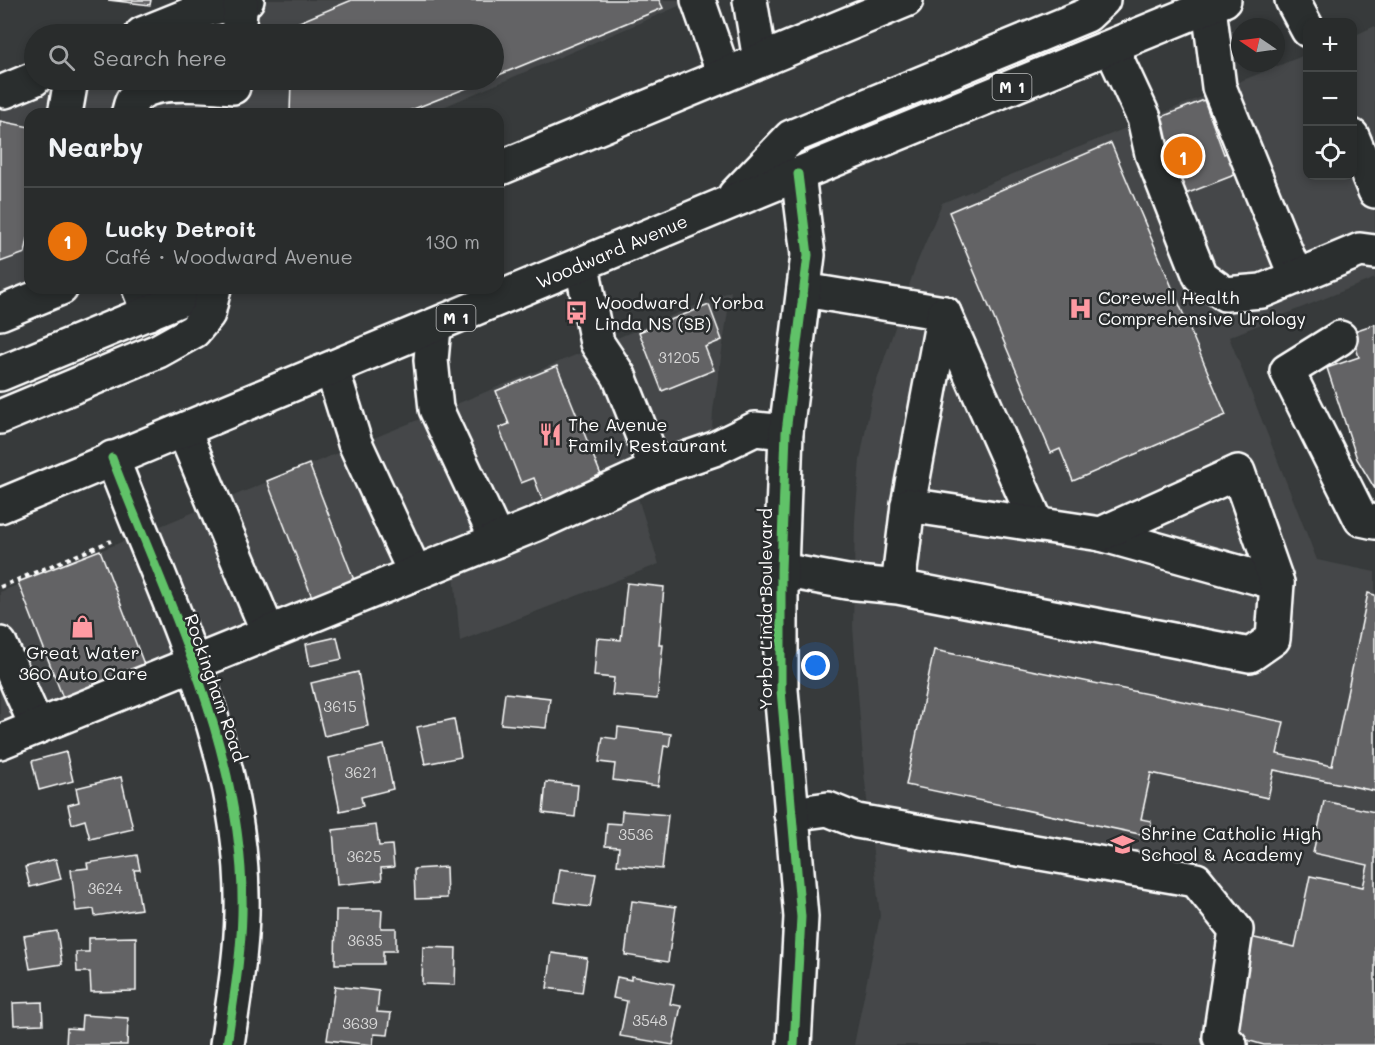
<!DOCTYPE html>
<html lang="en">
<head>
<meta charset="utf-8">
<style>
	:root { --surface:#292c2c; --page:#313434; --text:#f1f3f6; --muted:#a5a7a9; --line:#454848; --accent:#ff9aa2 }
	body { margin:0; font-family:Mali,sans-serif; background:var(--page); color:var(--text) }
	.controls { position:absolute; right:18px; top:18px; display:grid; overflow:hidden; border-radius:12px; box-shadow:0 3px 9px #0003 }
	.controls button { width:54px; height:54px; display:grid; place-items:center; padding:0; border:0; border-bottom:2px solid var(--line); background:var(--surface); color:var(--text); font:30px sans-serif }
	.compass { position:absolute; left:1231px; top:18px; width:54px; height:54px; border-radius:50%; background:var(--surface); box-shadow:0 3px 9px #0003; rotate:283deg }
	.you { position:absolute; left:816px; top:666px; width:21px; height:21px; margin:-15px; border:4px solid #fff; border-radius:50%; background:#1a73e8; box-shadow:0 0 0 9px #1a73e833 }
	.badge { display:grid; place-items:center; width:39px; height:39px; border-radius:50%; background:var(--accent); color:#fff; font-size:20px; font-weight:700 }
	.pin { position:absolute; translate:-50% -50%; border:3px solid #fff; box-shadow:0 2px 6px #0006 }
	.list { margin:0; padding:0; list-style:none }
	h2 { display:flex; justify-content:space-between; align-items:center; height:78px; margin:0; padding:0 24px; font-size:26px }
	h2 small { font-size:20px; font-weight:400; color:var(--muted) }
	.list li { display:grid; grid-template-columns:39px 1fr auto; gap:18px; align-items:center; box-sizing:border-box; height:108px; padding:0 24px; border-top:2px solid var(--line) }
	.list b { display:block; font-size:22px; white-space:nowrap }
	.list p { margin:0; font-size:20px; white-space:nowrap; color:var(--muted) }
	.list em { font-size:20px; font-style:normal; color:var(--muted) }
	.icon { flex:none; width:33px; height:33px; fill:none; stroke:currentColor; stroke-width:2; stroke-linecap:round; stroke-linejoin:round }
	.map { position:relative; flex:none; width:1375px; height:1045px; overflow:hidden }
	.search { position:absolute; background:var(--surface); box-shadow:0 3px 9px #0003; left:24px; top:24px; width:480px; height:66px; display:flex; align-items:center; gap:15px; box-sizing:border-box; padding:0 21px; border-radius:33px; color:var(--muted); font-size:22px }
	.panel { position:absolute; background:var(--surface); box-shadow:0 3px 9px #0003; left:24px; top:108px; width:480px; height:186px; border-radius:18px }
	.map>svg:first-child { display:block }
	.built { fill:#444748 }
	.building { fill:#636465; stroke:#fff; stroke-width:1.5 }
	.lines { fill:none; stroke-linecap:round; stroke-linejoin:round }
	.minor-casing { stroke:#fff; stroke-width:38 }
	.major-casing { stroke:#fff; stroke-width:38 }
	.path { stroke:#fff; stroke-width:4; stroke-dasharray:4.5 4.5; stroke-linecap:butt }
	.minor { stroke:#2a2d2e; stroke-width:33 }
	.major { stroke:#2a2d2e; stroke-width:33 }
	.cycleway-casing { stroke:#2a2d2e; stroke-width:13 }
	.cycleway { stroke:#61c268; stroke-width:9 }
	.labels { text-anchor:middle; stroke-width:5; stroke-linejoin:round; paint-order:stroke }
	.number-label { font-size:15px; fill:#d8d8d8 }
	.shield { fill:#2a2d2e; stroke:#bfc0c0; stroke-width:1.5 }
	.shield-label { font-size:16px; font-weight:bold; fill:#fff }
	.street-label { font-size:18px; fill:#fff; stroke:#2a2d2e }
	.poi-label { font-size:18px; fill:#fff; stroke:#2a2d2e; text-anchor:start }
</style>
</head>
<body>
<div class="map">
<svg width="1375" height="1045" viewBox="0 0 1375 1045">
	<rect width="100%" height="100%" fill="#373a3b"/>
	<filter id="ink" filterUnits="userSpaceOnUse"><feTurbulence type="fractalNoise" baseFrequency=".0167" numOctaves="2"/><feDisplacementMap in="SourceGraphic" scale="12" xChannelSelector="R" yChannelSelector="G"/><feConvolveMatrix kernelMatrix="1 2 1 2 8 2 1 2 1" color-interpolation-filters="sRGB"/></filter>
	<g filter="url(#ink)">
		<g class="built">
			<path d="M188,0H693L427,114H30V284L0,297V81L494,80V34H108Z"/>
			<path d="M1375,26V278L1229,337L1317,560L1375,572V1045H854L880,916L864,773L853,627L855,520L860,460L872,395L916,265L942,203L1307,54L1308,176H1352L1353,36Z"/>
			<path d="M731,291L713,411L710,465L638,498L659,564L460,641L454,574L0,762V592Z"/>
		</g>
		<g class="building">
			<path d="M108,0H151L150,5Z"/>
			<path d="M352,0H659L663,8L494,77V34H296L297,23Z"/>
			<path d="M291,80H487L401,114H290Z"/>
			<path d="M1204,100L1224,154L1234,150L1242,172L1178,197L1149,122Z"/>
			<path d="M0,121L30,127V229L25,253L0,262Z"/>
			<path d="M1111,143L1226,415L1073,481L1060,449L1051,453L949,212Z"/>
			<path d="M709,305L722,340L705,347L714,370L662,391L639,332Z"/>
			<path d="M1375,324V489L1357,459L1327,368L1359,357L1351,332Z"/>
			<path d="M557,366L603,480L544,504L534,478L521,483L499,428L509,424L496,391Z"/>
			<path d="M309,464L354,580L312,597L267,481Z"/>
			<path d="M100,550L147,672L65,703L18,582Z"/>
			<path d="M627,583L664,587L659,645H663L657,699L612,695L614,678L594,676L597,638L621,640Z"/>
			<path d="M1368,593L1375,595V791L1274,770L1268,798L1151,773L1141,819L1151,821L1149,836L906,785L934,650L1284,722L1277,754L1332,766Z"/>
			<path d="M337,637L342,659L310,666L306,644Z"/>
			<path d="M358,672L368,726L324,736L311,683Z"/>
			<path d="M505,693L550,698L546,728L501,724Z"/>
			<path d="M454,719L461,757L425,764L417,727Z"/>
			<path d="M618,727L671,734L669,747L664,746L658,786L613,780L615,764L599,762L603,737L617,739Z"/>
			<path d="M384,745L393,789L361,797L363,806L340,811L329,758Z"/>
			<path d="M66,752L73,781L39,790L32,761Z"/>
			<path d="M121,777L133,829L90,839L85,820L72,824L68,805L79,802L76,788Z"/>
			<path d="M546,782L578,785L575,817L543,813Z"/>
			<path d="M1324,801L1375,812V1045H1264L1229,1035L1250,937L1295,947L1310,876L1363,887L1368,865L1313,853Z"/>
			<path d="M622,811L668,815L662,869L617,865L619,847L605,846L607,823L621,824Z"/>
			<path d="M376,825L379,846L392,845L394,867L381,868L382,880L337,885L333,830Z"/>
			<path d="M137,855L140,870H134L141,909L95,916L94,909L76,911L71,870L88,868L87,863Z"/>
			<path d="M56,859L61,879L30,887L25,867Z"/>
			<path d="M446,867L447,898L415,899L414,869Z"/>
			<path d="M560,869L596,874L590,907L555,902Z"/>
			<path d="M632,901L676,907L668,962L625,955Z"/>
			<path d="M336,910H382L381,928H396V951H383V964H335Z"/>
			<path d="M57,931L62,964L30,969L24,936Z"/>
			<path d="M136,937V991L91,992L90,972H77L76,952H89V938Z"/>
			<path d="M423,947L456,948L455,985L422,984Z"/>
			<path d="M552,953L587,958L582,993L547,988Z"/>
			<path d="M631,976L674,984L670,1004L681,1006L673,1045L620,1036L627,1001L613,998L617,977L631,980Z"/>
			<path d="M335,986L379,991L377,1012L391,1013L388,1035L374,1034L373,1045L327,1040Z"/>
			<path d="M42,1002L43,1024L14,1025L13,1003Z"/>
			<path d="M82,1015L128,1018L127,1045H66L67,1028L81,1029Z"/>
		</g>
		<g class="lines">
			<defs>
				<g id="minor">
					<path d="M698,0L724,75"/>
					<path d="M750,0L760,60"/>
					<path d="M1292,0L1308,30"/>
					<path d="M1209,7L1219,87L1296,277"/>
					<path d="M142,34L194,13L247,0"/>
					<path d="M238,34L241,0"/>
					<path d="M1111,47L1144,118L1152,154L1200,276L1225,294L1262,291L1360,250L1375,252"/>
					<path d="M5,91L34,79"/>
					<path d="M65,114L71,80"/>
					<path d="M128,114C130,110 130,104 133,100C150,76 207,86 233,87"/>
					<path d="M1352,136L1375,191"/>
					<path d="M582,266L597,343L619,376L656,469"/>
					<path d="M139,288L149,313"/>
					<path d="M804,290L944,313"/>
					<path d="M0,313L61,288"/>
					<path d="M434,327L431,360L436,409L497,540"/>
					<path d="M1340,338L1287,371L1361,519L1375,522"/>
					<path d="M332,369L355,443L415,573"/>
					<path d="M184,431L268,632"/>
					<path d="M112,458C168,605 246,754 242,914C241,958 233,1002 227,1045"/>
					<path d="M908,505L944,313L1037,524"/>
					<path d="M1101,534L1277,583"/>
					<path d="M781,570L847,582L898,587L1250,655L1273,639L1277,583L1238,472L1101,534L908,505L898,587"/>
					<path d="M0,644L37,727"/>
					<path d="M0,742L534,525L656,469L714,449L755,429L786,432"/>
					<path d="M791,814L828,809L857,821L1196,880L1236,930L1220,1037L1230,1045"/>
					<path d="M794,1045L801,917L781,690V570L786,432L808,255L798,174"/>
				</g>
				<g id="major">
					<path d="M498,169L906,0"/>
					<path d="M735,195L791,137L1087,15L1103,0"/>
					<path d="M0,374L208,288"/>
					<path d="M0,417L158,351L194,331L208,314L214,288"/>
					<path d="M0,506L728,203L1224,0"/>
				</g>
			</defs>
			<use href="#minor" class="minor-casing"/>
			<use href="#major" class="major-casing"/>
			<path class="path" d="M0,587L111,541"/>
			<use href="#minor" class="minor"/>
			<use href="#major" class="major"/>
			<defs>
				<g id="cycleway">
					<path d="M112,458C168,605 246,754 242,914C241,958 233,1002 227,1045"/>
					<path d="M794,1045L801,917L781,690V570L786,432L808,255L798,174"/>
				</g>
			</defs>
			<use href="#cycleway" class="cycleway-casing"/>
			<use href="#cycleway" class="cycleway"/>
		</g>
	</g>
	<defs>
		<symbol id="hospital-bare" viewBox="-9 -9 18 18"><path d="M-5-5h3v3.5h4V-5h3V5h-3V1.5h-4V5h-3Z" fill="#ff9aa2" stroke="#2a2d2e" stroke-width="2.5" paint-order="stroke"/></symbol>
		<symbol id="bus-bare" viewBox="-9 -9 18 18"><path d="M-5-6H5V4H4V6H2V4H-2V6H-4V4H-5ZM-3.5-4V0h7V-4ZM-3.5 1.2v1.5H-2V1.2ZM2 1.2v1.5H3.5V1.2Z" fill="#ff9aa2" stroke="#2a2d2e" stroke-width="2.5" paint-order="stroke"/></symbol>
		<symbol id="restaurant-bare" viewBox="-9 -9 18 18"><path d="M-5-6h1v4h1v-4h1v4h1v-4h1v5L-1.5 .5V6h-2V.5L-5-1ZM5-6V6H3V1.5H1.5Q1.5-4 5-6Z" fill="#ff9aa2" stroke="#2a2d2e" stroke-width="2.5" paint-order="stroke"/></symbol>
		<symbol id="shop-bare" viewBox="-9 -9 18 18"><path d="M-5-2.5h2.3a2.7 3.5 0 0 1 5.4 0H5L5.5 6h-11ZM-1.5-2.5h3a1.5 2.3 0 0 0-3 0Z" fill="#ff9aa2" stroke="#2a2d2e" stroke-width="2.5" paint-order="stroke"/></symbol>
		<symbol id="school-bare" viewBox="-9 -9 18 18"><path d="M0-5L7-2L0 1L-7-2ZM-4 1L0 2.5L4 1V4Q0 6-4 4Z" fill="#ff9aa2" stroke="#2a2d2e" stroke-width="2.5" paint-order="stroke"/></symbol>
	</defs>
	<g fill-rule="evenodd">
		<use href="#hospital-bare" x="1064" y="292" width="33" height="33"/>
		<use href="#bus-bare" x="560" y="296" width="33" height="33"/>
		<use href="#restaurant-bare" x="534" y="418" width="33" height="33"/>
		<use href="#shop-bare" x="66" y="610" width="33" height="33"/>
		<use href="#school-bare" x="1106" y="828" width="33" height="33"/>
	</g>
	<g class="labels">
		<g class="number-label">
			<text x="679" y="363">31205</text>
			<text x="340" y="712">3615</text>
			<text x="361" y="778">3621</text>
			<text x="636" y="840">3536</text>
			<text x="364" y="862">3625</text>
			<text x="105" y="894">3624</text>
			<text x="365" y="946">3635</text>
			<text x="650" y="1026">3548</text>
			<text x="360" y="1029">3639</text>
		</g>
		<g class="shield">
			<rect x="992.5" y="74" width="39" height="26" rx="4.5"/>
			<rect x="436.5" y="305" width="39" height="26" rx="4.5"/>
		</g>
		<g class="shield-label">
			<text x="1012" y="93">M 1</text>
			<text x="456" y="324">M 1</text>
		</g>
		<g class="street-label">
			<text transform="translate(612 252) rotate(-23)" y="6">Woodward Avenue</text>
			<text transform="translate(766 609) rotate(-90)" y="6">Yorba Linda Boulevard</text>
			<text transform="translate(215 688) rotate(71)" y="6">Rockingham Road</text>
		</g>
		<g class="poi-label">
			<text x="1098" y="304">Corewell Health<tspan x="1098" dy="21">Comprehensive Urology</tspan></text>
			<text x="595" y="309">Woodward / Yorba<tspan x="595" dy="21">Linda NS (SB)</tspan></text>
			<text x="568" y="431">The Avenue<tspan x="568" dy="21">Family Restaurant</tspan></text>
			<text x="83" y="659" text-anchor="middle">Great Water<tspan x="83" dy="21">360 Auto Care</tspan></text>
			<text x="1141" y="840">Shrine Catholic High<tspan x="1141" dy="21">School &amp; Academy</tspan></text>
		</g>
	</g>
</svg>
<div class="controls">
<button>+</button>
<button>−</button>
<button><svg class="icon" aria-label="locate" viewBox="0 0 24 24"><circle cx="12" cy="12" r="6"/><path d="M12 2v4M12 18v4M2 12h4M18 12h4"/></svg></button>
</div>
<svg class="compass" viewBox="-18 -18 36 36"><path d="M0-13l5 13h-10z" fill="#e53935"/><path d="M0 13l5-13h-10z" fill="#a5a7a9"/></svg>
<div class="you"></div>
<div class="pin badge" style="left:1183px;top:156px;background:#e8710a">1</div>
<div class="search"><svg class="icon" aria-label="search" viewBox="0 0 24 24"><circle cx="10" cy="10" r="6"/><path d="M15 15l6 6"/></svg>Search here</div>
<section class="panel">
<h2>Nearby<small></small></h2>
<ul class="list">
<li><span class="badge" style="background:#e8710a">1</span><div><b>Lucky Detroit</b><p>Café · Woodward Avenue</p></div><em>130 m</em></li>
</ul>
</section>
</div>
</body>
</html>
